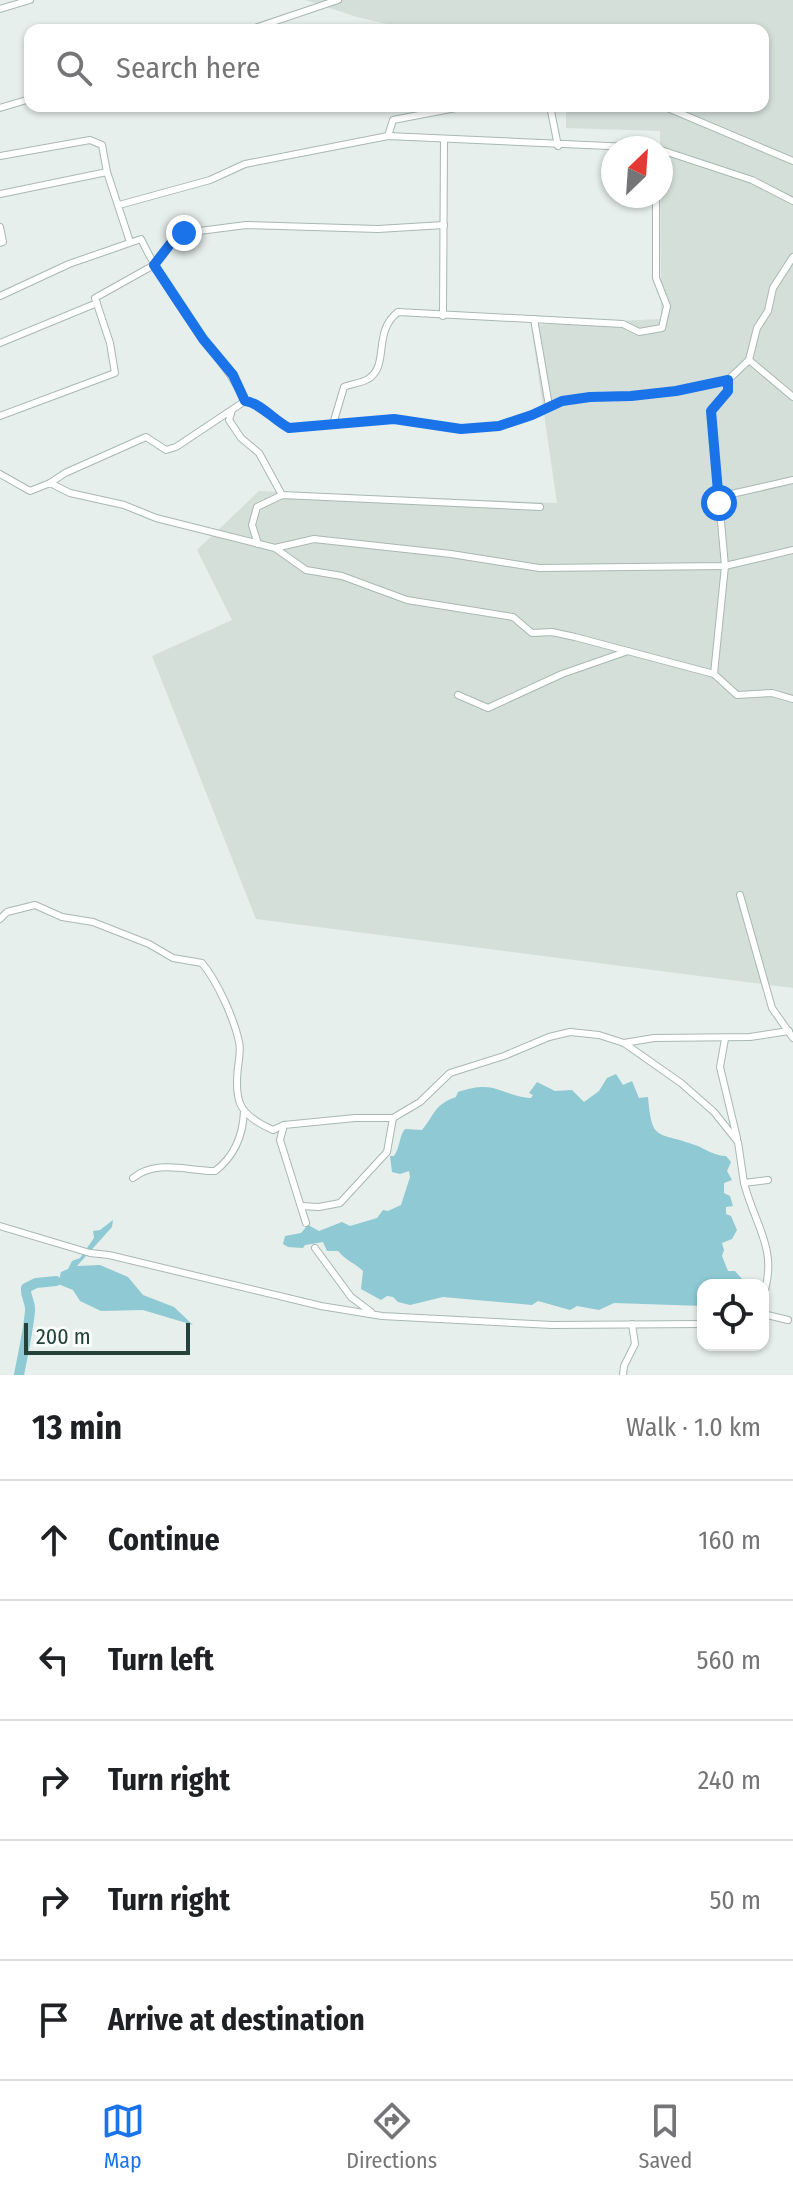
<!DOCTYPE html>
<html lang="en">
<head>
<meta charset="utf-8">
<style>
	:root { --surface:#fff; --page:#f2f2f2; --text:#202124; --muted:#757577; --line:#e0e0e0; --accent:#1a73e8 }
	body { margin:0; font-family:"Fira Sans Condensed",sans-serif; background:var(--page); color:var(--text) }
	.controls { position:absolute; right:24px; bottom:24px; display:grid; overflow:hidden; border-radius:16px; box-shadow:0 2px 6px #0004 }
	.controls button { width:72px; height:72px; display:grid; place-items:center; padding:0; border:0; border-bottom:2px solid var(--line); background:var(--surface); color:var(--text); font:40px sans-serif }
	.compass { position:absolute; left:601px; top:136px; width:72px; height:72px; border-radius:50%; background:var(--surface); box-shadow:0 2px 6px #0004; rotate:25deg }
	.scale { position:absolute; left:24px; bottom:20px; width:166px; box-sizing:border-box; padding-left:8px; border:4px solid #24423a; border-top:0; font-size:22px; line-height:28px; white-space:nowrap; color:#24423a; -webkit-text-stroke:6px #f7fbf9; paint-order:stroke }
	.stop { position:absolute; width:24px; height:24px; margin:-18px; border:6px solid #1a73e8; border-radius:50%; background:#fff }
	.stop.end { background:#1a73e8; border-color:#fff; box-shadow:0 2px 8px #0008 }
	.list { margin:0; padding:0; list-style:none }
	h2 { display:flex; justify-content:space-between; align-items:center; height:104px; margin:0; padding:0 32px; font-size:34px }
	h2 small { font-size:26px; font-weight:400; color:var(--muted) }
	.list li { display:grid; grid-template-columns:52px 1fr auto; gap:24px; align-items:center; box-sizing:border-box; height:120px; padding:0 32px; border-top:2px solid var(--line) }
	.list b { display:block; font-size:30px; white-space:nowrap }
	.list em { font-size:26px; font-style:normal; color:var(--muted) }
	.icon { flex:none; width:44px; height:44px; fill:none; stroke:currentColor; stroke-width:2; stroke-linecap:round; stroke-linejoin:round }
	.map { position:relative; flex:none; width:793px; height:1375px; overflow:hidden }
	.search { position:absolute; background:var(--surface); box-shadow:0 2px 6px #0004; left:24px; right:24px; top:24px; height:88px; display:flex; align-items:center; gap:20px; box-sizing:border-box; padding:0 28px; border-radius:16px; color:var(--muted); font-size:30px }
	.sheet { height:704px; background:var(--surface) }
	nav { display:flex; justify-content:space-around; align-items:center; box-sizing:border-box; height:112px; border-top:2px solid var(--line); background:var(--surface); font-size:22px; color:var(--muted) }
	nav a { display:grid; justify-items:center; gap:4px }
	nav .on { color:var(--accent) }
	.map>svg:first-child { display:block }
	.built { fill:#d4dfda }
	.water { fill:#8ec9d4 }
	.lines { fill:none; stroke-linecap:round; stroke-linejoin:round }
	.river { stroke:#8ec9d4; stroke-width:10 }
	.minor-casing { stroke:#a8b8b2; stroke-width:8 }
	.minor { stroke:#fff; stroke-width:6 }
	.route { stroke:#1a73e8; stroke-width:10 }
</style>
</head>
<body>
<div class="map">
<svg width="793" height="1375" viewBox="0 0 793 1375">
	<rect width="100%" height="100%" fill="#e6efeb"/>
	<path class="built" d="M305,0H793V988L256,919L152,656L232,620L197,550L259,491L557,503L531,325L661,319L660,131L566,128V106H763V30H412L357,17Z"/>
	<g class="water">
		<path d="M616,1074L623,1085L632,1081L639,1098L648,1097C652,1143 657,1131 695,1145C706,1149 714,1156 726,1156L731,1162L727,1171L732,1180L724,1183V1193L730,1196L733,1206L726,1207V1214L731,1216L737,1230L732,1239L722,1243L724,1250L722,1256L728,1271H735L743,1280L758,1285H703V1306L614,1303L599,1310L577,1306L570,1310L538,1301L532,1305L443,1297L410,1305L398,1302L393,1297L387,1296L381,1300L361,1289L363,1271C355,1263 345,1260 338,1251H327L323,1242L305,1245L303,1248L288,1247L283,1244L285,1236L301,1233L308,1225L319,1231L342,1222L350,1226L377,1218L383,1210L388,1211L401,1205L410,1177L409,1171L400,1174L392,1172L390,1156H394C400,1148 399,1136 405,1129L422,1130C435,1115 433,1105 456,1097L458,1092C497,1079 498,1095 531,1098L533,1095L529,1093L537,1082L555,1091L572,1090L584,1102L599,1091L607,1078Z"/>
		<path d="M113,1220L112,1227L77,1266L100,1265L128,1277L143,1295L174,1307L193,1325L143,1310L101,1311L80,1301L73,1290L58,1284L61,1272L68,1269L72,1261L80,1258L94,1238L93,1231L100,1230Z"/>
	</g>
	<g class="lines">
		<path class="river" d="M19,1375C23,1353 28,1333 30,1311C31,1302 25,1297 26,1288L36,1283L56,1281"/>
		<defs>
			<g id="minor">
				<path d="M0,9L30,0"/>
				<path d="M249,30L338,0"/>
				<path d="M550,106L558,146"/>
				<path d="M663,106L793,161"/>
				<path d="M0,108L30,99"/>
				<path d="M388,136L393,120L466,106"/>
				<path d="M661,150L752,180L793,201"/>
				<path d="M0,156L90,140L102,145L107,172L130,242"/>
				<path d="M0,194L107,172"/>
				<path d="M119,205L210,180L245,164L388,136L653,148"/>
				<path d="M0,227L3,242L0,243"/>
				<path d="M0,296L69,264L141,239C158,274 180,308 203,339C219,360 234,377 245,401"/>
				<path d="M443,316L444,140"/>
				<path d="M534,319L549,406"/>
				<path d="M0,343L97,303"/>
				<path d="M749,360L793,397"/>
				<path d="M245,401C259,402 275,421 289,428L394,419L461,429L499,426L532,415L562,401L590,397L631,396L676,391L728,380L749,360L757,328L768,311L773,288L793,257"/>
				<path d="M232,410L229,420L241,438L259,453L282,495"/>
				<path d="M0,416L115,373L110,343L95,298L154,265L171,243L184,233L246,225L378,229L444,225"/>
				<path d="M333,424L344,387C351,384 362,383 368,379C390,366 372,332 398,312L623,324L639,332L662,328L667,306L656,278V196"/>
				<path d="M0,474L30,491L50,483L70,493L124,505L156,518L275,548L306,570L342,576L407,600L513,617L532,633L552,632L575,637L714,674L737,695L772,693L793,699"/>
				<path d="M50,483L65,473L146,437L166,450L176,447L245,401"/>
				<path d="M718,497L793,480"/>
				<path d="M258,544L252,525L257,507L282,495L540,507"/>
				<path d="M275,548L314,539L451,554L539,568L725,566L793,550"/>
				<path d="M714,674L725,566L711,411L728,391V380"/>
				<path d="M458,695L488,708L562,674L628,651"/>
				<path d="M740,895L772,1008L793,1038"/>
				<path d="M0,919L7,912L35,905L62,917L93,922L149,944L173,958L202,963C217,981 234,1018 239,1042C241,1049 239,1059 238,1067C234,1102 239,1115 273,1130L284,1125"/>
				<path d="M725,1039L720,1067L737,1138"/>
				<path d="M624,1043L654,1038L750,1037L789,1031"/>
				<path d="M133,1178C156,1159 188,1171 215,1171C235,1156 243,1136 244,1111"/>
				<path d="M744,1183C755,1226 779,1250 763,1296"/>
				<path d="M301,1206L319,1207L340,1203L387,1152L393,1118"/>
				<path d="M306,1223L280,1140L284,1125L355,1118H393L420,1102L450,1073L504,1056L549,1037L570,1032L599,1035L624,1043L681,1083L714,1112L738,1142L744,1183L768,1180"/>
				<path d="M0,1226L90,1253L109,1255L321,1306L382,1316L552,1325L703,1324"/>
				<path d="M315,1248L351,1297L371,1312"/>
				<path d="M763,1314L788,1320"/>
				<path d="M623,1375L624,1366L635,1344L632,1324"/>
			</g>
		</defs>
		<use href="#minor" class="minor-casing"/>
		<use href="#minor" class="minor"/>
	</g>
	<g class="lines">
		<path class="route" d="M184,233L171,243L154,265L203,339L233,375L245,401C259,402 275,421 289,428L394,419L461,429L499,426L532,415L562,401L590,397L631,396L676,391L728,380V391L711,411L719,503"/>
	</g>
</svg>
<div class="controls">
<button><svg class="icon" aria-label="locate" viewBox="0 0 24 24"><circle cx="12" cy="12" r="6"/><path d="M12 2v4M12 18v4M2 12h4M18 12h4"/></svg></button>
</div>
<svg class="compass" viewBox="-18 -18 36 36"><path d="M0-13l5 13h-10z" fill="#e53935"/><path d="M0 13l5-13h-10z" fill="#757577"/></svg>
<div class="scale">200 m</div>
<div class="stop" style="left:719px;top:503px"></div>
<div class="stop end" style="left:184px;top:233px"></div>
<div class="search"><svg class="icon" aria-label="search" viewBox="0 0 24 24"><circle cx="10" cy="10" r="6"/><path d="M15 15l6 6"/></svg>Search here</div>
</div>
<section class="sheet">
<h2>13 min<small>Walk · 1.0 km</small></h2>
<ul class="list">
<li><svg class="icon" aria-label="ahead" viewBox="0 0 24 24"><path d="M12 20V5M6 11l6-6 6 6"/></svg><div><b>Continue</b></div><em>160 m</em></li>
<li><svg class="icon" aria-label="left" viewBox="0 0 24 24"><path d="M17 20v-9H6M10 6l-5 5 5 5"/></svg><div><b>Turn left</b></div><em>560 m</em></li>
<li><svg class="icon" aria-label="right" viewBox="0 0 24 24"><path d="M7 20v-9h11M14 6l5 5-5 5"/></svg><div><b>Turn right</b></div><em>240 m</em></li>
<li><svg class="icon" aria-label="right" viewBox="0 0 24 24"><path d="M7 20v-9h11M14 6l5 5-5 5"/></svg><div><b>Turn right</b></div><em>50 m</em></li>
<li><svg class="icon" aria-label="arrive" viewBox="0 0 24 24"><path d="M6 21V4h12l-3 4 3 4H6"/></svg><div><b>Arrive at destination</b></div></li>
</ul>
</section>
<nav>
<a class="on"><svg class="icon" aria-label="map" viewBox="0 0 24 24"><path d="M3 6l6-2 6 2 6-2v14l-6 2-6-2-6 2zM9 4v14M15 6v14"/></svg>Map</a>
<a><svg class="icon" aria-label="directions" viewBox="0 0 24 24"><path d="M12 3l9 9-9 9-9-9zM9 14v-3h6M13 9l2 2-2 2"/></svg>Directions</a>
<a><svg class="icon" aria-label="saved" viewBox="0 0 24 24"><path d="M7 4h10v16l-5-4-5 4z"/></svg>Saved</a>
</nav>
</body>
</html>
